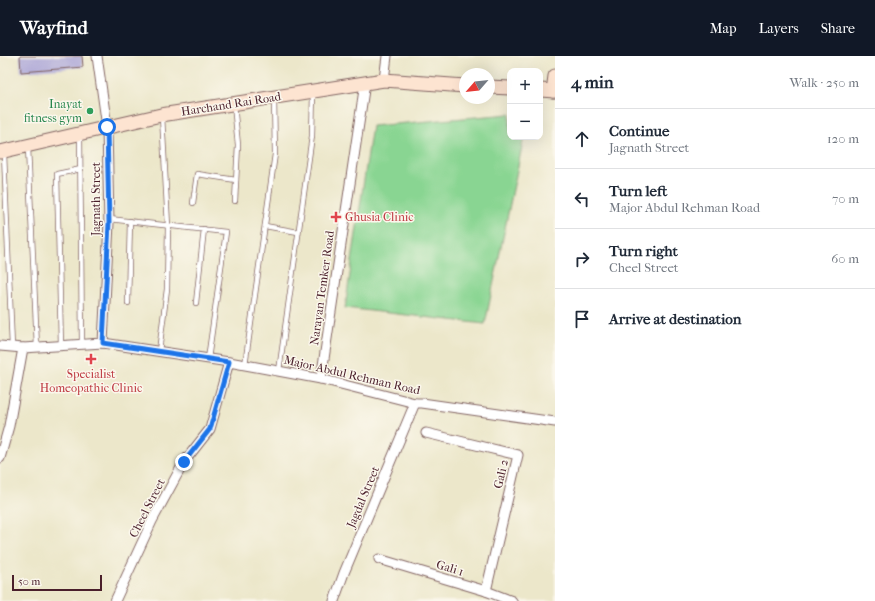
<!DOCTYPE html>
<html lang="en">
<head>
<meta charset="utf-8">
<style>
	:root { --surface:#fff; --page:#f6f6f7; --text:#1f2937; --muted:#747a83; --line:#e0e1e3; --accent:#111827 }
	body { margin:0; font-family:"IM FELL French Canon",serif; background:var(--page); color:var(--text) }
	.controls { position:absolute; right:12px; top:12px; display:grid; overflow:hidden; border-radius:8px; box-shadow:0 4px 16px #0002 }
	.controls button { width:36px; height:36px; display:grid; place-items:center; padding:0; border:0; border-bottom:1px solid var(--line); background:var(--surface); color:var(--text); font:20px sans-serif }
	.compass { position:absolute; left:459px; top:12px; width:36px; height:36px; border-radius:50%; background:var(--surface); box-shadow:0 4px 16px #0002; rotate:242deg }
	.scale { position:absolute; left:12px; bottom:10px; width:90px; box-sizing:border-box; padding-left:4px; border:2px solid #4a1f2b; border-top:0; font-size:11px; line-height:14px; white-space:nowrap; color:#4a1f2b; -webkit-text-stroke:3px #fbf7ec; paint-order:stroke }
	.stop { position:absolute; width:12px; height:12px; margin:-9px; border:3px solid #1a73e8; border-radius:50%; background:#fff }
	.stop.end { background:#1a73e8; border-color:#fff; box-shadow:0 1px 4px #0008 }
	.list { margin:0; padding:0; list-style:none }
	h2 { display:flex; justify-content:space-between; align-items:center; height:52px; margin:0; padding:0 16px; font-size:17px }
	h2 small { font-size:13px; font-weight:400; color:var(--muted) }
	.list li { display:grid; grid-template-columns:26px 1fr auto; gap:12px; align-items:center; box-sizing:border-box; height:60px; padding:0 16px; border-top:1px solid var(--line) }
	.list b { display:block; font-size:15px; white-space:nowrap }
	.list p { margin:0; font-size:13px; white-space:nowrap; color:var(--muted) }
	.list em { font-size:13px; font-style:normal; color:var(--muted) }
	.icon { flex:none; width:22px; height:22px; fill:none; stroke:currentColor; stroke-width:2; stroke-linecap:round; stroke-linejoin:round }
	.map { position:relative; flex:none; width:555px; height:545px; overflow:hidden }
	header { display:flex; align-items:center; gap:24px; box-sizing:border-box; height:56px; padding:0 20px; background:var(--accent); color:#fff }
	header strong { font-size:19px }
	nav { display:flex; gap:22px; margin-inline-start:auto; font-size:14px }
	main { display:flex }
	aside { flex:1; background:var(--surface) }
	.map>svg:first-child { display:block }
	.green { fill:#89d592; stroke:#6a7a5e }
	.building { fill:#afa9d7 }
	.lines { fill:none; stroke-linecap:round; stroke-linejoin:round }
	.lane-casing { stroke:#836563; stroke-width:6 }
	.street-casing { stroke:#836563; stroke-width:11 }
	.secondary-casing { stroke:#836563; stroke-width:15 }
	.lane { stroke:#fff; stroke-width:4.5 }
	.street { stroke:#fff; stroke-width:9 }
	.secondary { stroke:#fde4d1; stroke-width:13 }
	.route { stroke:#1a73e8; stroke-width:5 }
	.leisure-dot { fill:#2e9e5b; stroke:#fbf7ec; stroke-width:1.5 }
	.health-dot { fill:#e0444e; stroke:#fbf7ec; stroke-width:1.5 }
	.labels { text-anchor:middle; stroke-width:3; stroke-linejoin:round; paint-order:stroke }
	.leisure-label { font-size:12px; fill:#27864d; stroke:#fbf7ec; text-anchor:end }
	.street-label { font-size:12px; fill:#4a1f2b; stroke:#fbf7ec }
	.health-label { font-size:12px; fill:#be3a42; stroke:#fbf7ec; text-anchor:start }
</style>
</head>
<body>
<header>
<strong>Wayfind</strong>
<nav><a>Map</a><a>Layers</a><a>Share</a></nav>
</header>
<main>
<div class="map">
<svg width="555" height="545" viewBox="0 0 555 545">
	<rect width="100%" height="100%" fill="#fbf7ec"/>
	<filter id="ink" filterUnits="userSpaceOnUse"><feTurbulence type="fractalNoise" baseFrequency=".025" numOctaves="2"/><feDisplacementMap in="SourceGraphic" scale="8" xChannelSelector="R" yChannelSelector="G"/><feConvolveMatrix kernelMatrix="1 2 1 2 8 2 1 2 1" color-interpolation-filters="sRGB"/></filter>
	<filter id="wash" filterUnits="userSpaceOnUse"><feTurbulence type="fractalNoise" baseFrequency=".012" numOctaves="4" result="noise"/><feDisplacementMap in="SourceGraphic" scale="16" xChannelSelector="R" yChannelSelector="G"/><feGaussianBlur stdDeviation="0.9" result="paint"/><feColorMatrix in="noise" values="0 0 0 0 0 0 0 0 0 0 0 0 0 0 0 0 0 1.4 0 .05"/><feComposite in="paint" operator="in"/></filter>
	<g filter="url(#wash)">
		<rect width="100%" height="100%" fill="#ece7ca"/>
		<path class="green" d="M510,58V81H524L485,268L345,252L372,70Z"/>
		<g id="blocks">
			<path class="building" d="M20,0H82L83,11L21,16Z"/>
		</g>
	</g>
	<g filter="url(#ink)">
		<use href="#blocks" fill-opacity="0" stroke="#836563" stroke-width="1"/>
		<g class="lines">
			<defs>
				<g id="lane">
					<path d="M234,49L238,89L235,145"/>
					<path d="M80,80L82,288"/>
					<path d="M28,91L37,291"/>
					<path d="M4,97L12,291"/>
					<path d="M193,147L197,118L236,124"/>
					<path d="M109,163L226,176L208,303"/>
					<path d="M265,170L298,176"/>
					<path d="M128,247L130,165"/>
					<path d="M196,247L204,173"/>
					<path d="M61,290L57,118L81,113"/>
					<path d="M159,295L167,233L168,170L162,60"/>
					<path d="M245,309L275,98L274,42"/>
					<path d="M279,315L312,80L313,37"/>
				</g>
				<g id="street">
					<path d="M97,0L107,71L109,167L103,287"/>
					<path d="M384,24L387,0"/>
					<path d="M0,290L23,292L103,287L229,306L321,323L415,347H422L555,366"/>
					<path d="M321,323L365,27"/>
					<path d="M426,377L518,399L486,535"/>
					<path d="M0,402L9,370L23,292"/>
					<path d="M379,503L486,535L512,545"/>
					<path d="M115,545L152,465L184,406L210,373L229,306"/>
					<path d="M334,545L344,517L415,347"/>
				</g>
				<g id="secondary">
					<path d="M489,31L510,32"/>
					<path d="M540,34L555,35"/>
					<path d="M553,35L555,20"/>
					<path d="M0,96L161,59L384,24L465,30"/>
				</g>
			</defs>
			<use href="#lane" class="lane-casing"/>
			<use href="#street" class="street-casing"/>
			<use href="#secondary" class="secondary-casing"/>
			<use href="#lane" class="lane"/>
			<use href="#street" class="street"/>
			<use href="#secondary" class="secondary"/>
		</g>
	</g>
	<g class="lines" filter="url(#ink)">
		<path class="route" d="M107,71L109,167L103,287L229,306L210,373L184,406"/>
	</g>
	<circle class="leisure-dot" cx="90" cy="55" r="4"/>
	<g class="health-dot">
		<path d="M334 155h4v4h4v4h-4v4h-4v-4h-4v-4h4z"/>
		<path d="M89 297h4v4h4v4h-4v4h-4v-4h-4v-4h4z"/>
	</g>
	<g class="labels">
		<g class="leisure-label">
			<text x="82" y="52">Inayat<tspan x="82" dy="14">fitness gym</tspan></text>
		</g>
		<g class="street-label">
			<text transform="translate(231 48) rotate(-9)" y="4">Harchand Rai Road</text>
			<text transform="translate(96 143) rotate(-90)" y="4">Jagnath Street</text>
			<text transform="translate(322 232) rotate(-82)" y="4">Narayan Temker Road</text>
			<text transform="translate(352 319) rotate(13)" y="4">Major Abdul Rehman Road</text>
			<text transform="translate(501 418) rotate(-77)" y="4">Gali 2</text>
			<text transform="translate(363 441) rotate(-67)" y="4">Jagdal Street</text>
			<text transform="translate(147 452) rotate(-63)" y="4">Cheel Street</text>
			<text transform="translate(450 512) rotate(17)" y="4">Gali 1</text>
		</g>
		<g class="health-label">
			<text x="345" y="165">Ghusia Clinic</text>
			<text x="91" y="322" text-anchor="middle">Specialist<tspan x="91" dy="14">Homeopathic Clinic</tspan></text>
		</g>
	</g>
</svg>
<div class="controls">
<button>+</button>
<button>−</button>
</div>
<svg class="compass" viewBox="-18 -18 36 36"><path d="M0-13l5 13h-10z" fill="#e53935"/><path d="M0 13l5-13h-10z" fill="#747a83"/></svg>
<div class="scale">50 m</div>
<div class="stop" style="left:107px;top:71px"></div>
<div class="stop end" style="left:184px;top:406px"></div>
</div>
<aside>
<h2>4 min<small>Walk · 250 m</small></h2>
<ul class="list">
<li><svg class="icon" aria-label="ahead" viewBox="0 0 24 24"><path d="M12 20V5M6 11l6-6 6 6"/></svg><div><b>Continue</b><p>Jagnath Street</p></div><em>120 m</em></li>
<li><svg class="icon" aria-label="left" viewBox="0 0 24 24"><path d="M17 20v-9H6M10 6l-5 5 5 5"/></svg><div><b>Turn left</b><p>Major Abdul Rehman Road</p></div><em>70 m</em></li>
<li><svg class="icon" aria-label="right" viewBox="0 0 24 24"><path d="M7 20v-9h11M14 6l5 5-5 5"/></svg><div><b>Turn right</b><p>Cheel Street</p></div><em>60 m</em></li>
<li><svg class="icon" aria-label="arrive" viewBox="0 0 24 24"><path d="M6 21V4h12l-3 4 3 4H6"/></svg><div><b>Arrive at destination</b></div></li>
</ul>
</aside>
</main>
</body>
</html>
